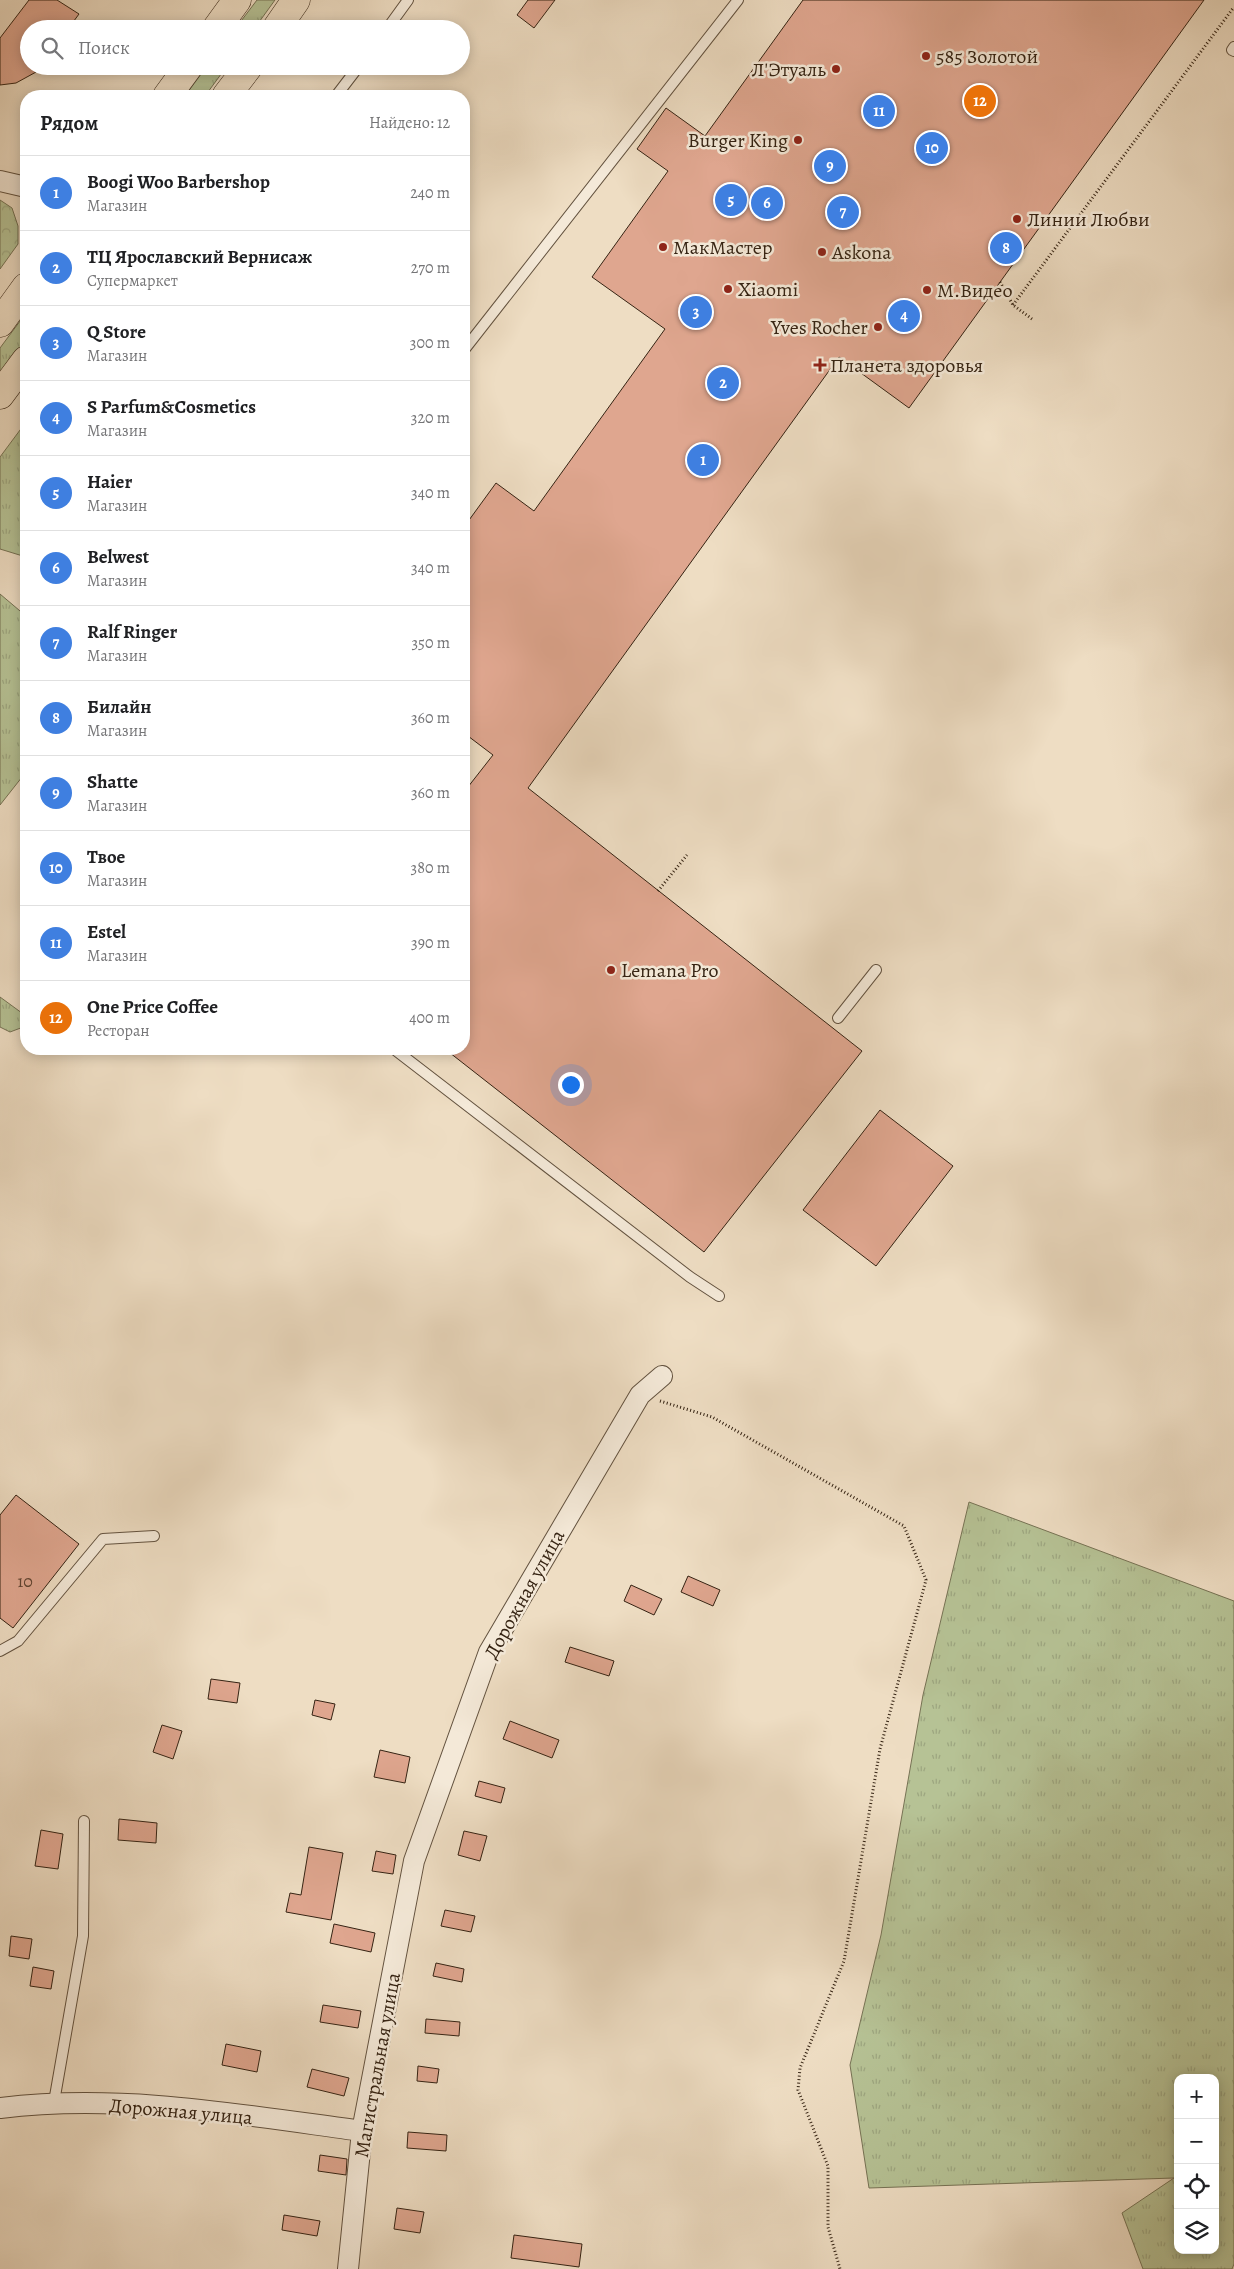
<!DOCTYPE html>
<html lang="ru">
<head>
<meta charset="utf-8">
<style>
	:root { --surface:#fff; --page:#f2f2f2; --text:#202124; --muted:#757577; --line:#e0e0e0; --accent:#b45309 }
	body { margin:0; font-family:Alegreya,serif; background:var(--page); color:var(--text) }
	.controls { position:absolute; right:15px; bottom:15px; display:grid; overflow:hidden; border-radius:10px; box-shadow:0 2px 12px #0003 }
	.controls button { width:45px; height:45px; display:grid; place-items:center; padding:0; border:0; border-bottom:1px solid var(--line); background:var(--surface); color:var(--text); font:25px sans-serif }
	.you { position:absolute; left:570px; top:1084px; width:18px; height:18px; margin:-12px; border:4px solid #fff; border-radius:50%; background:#1a73e8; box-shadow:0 0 0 8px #1a73e833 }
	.badge { display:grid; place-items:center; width:32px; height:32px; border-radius:50%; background:var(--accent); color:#fff; font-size:16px; font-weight:700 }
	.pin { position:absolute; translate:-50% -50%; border:2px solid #fff; box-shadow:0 1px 5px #0006 }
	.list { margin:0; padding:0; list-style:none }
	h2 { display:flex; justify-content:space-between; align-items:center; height:65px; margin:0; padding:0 20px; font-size:21px }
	h2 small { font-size:16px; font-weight:400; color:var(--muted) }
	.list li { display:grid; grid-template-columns:32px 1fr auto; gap:15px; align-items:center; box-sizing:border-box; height:75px; padding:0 20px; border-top:1px solid var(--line) }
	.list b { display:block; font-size:19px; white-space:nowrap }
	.list p { margin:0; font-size:16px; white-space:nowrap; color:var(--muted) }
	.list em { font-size:16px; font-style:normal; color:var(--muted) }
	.icon { flex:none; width:28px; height:28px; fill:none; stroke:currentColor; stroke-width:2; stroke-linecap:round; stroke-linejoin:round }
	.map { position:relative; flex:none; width:1234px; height:2269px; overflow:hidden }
	.search { position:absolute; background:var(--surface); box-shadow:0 2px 12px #0003; left:20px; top:20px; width:450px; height:55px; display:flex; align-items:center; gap:12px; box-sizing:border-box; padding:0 18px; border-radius:28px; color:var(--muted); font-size:19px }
	.panel { position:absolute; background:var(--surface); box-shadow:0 2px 12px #0003; left:20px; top:90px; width:450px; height:965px; border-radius:20px }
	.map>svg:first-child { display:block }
	.grass { fill:url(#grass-tufts); stroke:#767254; fill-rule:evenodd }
	.forest { fill:url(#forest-crowns); stroke:#767254 }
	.building { fill:#dfa68f; stroke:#352313 }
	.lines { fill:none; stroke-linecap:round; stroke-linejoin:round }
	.lane-casing { stroke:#63523f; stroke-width:12 }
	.street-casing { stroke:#63523f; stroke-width:22 }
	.highway-casing { stroke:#352313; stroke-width:29 }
	.path { stroke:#352313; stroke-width:3; stroke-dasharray:1 2.5; stroke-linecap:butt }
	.lane { stroke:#f4e9d8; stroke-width:10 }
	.street { stroke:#f4e9d8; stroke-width:20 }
	.highway { stroke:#eeddc3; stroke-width:28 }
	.poi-dot { fill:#8f2418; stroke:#f4e9d8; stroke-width:2 }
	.labels { text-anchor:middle; stroke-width:5; stroke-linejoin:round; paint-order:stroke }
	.number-label { font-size:18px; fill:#604432 }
	.poi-label { font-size:20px; fill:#352313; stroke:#f4e9d8; text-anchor:start }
	.street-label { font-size:20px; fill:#352313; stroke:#f4e9d8 }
</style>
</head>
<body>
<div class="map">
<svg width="1234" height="2269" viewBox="0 0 1234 2269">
	<defs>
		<pattern id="grass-tufts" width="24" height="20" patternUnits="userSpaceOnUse" patternTransform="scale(1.25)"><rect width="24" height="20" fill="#b6c295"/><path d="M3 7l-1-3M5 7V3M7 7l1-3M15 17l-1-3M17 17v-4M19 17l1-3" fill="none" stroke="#9da680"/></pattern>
		<pattern id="forest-crowns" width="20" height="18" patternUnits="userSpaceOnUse" patternTransform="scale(1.25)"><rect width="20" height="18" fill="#b6c295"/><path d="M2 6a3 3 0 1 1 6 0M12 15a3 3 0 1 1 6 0" fill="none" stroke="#9da680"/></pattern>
	</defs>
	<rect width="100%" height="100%" fill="#eeddc3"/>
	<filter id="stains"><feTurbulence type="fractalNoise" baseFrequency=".004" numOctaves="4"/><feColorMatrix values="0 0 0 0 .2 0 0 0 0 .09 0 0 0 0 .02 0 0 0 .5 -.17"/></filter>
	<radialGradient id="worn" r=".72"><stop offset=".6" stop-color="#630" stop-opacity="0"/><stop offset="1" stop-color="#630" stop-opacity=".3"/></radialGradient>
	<g class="grass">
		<path d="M257,0H275L254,29H235Z"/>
		<path d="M207,66H227L205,96H185Z"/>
		<path d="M26,313V340L0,375V348Z"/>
		<path d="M26,422V557L0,549V457Z"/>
		<path d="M0,594L26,616V772L0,805Z"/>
		<path d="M0,997L26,1016V1026L10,1032L0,1027Z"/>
		<path d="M969,1502L1234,1601V2264L1232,2269H1143L1122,2213L1174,2178L869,2188L850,2065L881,1935L923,1695ZM1178,2078H1215V2250H1178Z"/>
	</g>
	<path class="forest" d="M0,200L12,208L18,226V244L0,269Z"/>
	<g class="building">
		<path d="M29,0H57L79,14L68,29H29V66H47L16,83L0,85V38Z"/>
		<path d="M528,0H555L534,28L517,15Z"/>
		<path d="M803,0H1204L909,408L839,357L528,788L862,1051L704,1252L445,1049H464V792L493,755L464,733V527L496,483L534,511L665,329L592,277L668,171L637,149L666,108L705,136Z"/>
		<path d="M880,1110L953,1166L876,1266L803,1210Z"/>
		<path d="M16,1495L79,1544L13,1628L0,1618V1515Z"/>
		<path d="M688,1576L720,1590L713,1606L681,1592Z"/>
		<path d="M631,1585L662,1599L654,1615L624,1601Z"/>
		<path d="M570,1647L614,1661L609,1676L565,1662Z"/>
		<path d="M211,1679L240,1683L237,1703L208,1699Z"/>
		<path d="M315,1700L335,1704L331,1720L312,1715Z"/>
		<path d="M510,1721L559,1740L552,1758L503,1739Z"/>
		<path d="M162,1725L182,1731L173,1759L153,1752Z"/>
		<path d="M380,1750L410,1757L405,1783L374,1777Z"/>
		<path d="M479,1781L505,1788L501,1803L475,1796Z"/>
		<path d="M119,1819L157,1823L156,1843L118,1840Z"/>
		<path d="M41,1830L63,1834L58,1869L35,1866Z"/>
		<path d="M464,1831L487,1836L480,1861L458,1855Z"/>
		<path d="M309,1847L343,1853L331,1920L286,1912L290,1893L301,1895Z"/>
		<path d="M376,1851L396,1855L393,1874L372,1871Z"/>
		<path d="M445,1910L475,1916L471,1932L441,1926Z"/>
		<path d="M334,1924L375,1933L371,1952L330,1943Z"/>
		<path d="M11,1936L32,1939L29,1959L9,1956Z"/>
		<path d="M436,1963L464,1969L462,1982L433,1976Z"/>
		<path d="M33,1967L54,1971L51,1989L30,1986Z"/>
		<path d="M323,2005L361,2011L358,2028L320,2022Z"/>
		<path d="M426,2019L460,2022L459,2036L425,2033Z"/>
		<path d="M226,2044L261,2051L257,2072L222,2065Z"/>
		<path d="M418,2066L439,2069L437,2083L417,2081Z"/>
		<path d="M312,2069L349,2078L344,2096L307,2087Z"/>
		<path d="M408,2132L447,2135L446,2151L407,2148Z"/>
		<path d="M320,2155L347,2159L346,2175L318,2171Z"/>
		<path d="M397,2208L424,2212L420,2233L394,2229Z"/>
		<path d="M284,2215L320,2221L317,2236L282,2230Z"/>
		<path d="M514,2235L582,2244L579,2267L511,2258Z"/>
	</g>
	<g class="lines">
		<defs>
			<g id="lane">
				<path d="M387,29L408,0"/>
				<path d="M1234,47L1232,50L1234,51"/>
				<path d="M336,96L359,66"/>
				<path d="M464,350L738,0"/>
				<path d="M838,1018L876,970"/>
				<path d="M394,1049L690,1277L719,1296"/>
				<path d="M0,1651L18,1641L103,1539L154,1536"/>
				<path d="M54,2102L83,1936L84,1821"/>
			</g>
			<g id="street">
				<path d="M0,181L26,187"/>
				<path d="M0,2108C121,2093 243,2115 362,2131"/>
				<path d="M348,2269L362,2131L414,1861L489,1652L640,1395L662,1376"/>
			</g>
			<g id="highway">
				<path d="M216,29L237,0"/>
				<path d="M276,29L296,0"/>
				<path d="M167,96L189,66"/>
				<path d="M226,96L249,66"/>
				<path d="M0,323L26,287"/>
				<path d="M0,395L26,360"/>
			</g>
		</defs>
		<use href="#lane" class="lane-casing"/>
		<use href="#street" class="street-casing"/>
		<use href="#highway" class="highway-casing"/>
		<g class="path">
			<path d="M1000,282L1013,305L1032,319"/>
			<path d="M1013,305L1234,7"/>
			<path d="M658,891L687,855"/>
			<path d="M660,1401L712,1417L904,1526L926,1580L880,1749L844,1961L800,2068L798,2090L828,2166V2227L840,2269"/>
		</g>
		<use href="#lane" class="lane"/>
		<use href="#street" class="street"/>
		<use href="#highway" class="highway"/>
	</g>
	<g class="poi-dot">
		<circle cx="926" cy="56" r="5"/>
		<circle cx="836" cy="69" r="5"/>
		<circle cx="798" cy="140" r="5"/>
		<circle cx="1017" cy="219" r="5"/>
		<circle cx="663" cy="247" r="5"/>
		<circle cx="822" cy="252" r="5"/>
		<circle cx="728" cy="289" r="5"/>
		<circle cx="927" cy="290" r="5"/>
		<circle cx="878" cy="327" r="5"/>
		<path d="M817.5 357.5h5v5h5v5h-5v5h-5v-5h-5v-5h5z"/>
		<circle cx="611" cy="970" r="5"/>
	</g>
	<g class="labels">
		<g class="number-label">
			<text x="25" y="1587">10</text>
		</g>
		<g class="poi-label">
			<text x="936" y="63">585 Золотой</text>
			<text x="826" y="76" text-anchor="end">Л'Этуаль</text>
			<text x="788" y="147" text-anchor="end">Burger King</text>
			<text x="1027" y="226">Линии Любви</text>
			<text x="673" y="254">МакМастер</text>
			<text x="832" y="259">Askona</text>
			<text x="738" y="296">Xiaomi</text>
			<text x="937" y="297">М.Видео</text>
			<text x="868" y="334" text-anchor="end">Yves Rocher</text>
			<text x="830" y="372">Планета здоровья</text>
			<text x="621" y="977">Lemana Pro</text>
		</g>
		<g class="street-label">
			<text transform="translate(524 1594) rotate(-61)" y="7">Дорожная улица</text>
			<text transform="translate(377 2065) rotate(-80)" y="7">Магистральная улица</text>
			<text transform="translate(181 2111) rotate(5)" y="7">Дорожная улица</text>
		</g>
	</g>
	<rect width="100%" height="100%" filter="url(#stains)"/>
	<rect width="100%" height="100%" fill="url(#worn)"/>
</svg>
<div class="controls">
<button>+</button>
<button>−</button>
<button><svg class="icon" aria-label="locate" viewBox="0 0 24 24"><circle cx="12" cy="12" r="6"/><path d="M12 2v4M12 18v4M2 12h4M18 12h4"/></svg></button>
<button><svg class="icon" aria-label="layers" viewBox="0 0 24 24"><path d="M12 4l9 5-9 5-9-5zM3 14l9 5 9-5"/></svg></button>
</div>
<div class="you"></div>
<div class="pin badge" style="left:703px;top:460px;background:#3f7fe0">1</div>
<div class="pin badge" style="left:723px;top:383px;background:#3f7fe0">2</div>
<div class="pin badge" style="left:696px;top:312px;background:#3f7fe0">3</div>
<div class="pin badge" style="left:904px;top:316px;background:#3f7fe0">4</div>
<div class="pin badge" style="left:731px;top:200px;background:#3f7fe0">5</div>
<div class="pin badge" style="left:767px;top:203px;background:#3f7fe0">6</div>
<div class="pin badge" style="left:843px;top:212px;background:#3f7fe0">7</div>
<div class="pin badge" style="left:1006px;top:248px;background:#3f7fe0">8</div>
<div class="pin badge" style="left:830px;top:166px;background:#3f7fe0">9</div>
<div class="pin badge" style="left:932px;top:148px;background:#3f7fe0">10</div>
<div class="pin badge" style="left:879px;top:111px;background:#3f7fe0">11</div>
<div class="pin badge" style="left:980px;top:101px;background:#e8710a">12</div>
<div class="search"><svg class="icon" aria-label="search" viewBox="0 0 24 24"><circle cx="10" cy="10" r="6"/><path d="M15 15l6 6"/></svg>Поиск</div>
<section class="panel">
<h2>Рядом<small>Найдено: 12</small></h2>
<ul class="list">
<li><span class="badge" style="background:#3f7fe0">1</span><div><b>Boogi Woo Barbershop</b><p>Магазин</p></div><em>240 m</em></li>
<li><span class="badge" style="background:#3f7fe0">2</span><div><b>ТЦ Ярославский Вернисаж</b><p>Супермаркет</p></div><em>270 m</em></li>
<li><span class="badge" style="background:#3f7fe0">3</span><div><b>Q Store</b><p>Магазин</p></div><em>300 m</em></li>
<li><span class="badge" style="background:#3f7fe0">4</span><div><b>S Parfum&amp;Cosmetics</b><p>Магазин</p></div><em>320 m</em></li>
<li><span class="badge" style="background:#3f7fe0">5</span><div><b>Haier</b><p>Магазин</p></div><em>340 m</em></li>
<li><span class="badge" style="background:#3f7fe0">6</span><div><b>Belwest</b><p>Магазин</p></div><em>340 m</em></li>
<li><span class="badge" style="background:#3f7fe0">7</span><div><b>Ralf Ringer</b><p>Магазин</p></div><em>350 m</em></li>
<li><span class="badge" style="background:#3f7fe0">8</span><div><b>Билайн</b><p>Магазин</p></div><em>360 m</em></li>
<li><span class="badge" style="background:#3f7fe0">9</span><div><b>Shatte</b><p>Магазин</p></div><em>360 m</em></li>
<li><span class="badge" style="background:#3f7fe0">10</span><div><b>Твое</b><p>Магазин</p></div><em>380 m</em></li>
<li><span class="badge" style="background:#3f7fe0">11</span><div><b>Estel</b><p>Магазин</p></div><em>390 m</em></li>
<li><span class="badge" style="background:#e8710a">12</span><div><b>One Price Coffee</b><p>Ресторан</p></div><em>400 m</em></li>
</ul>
</section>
</div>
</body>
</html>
